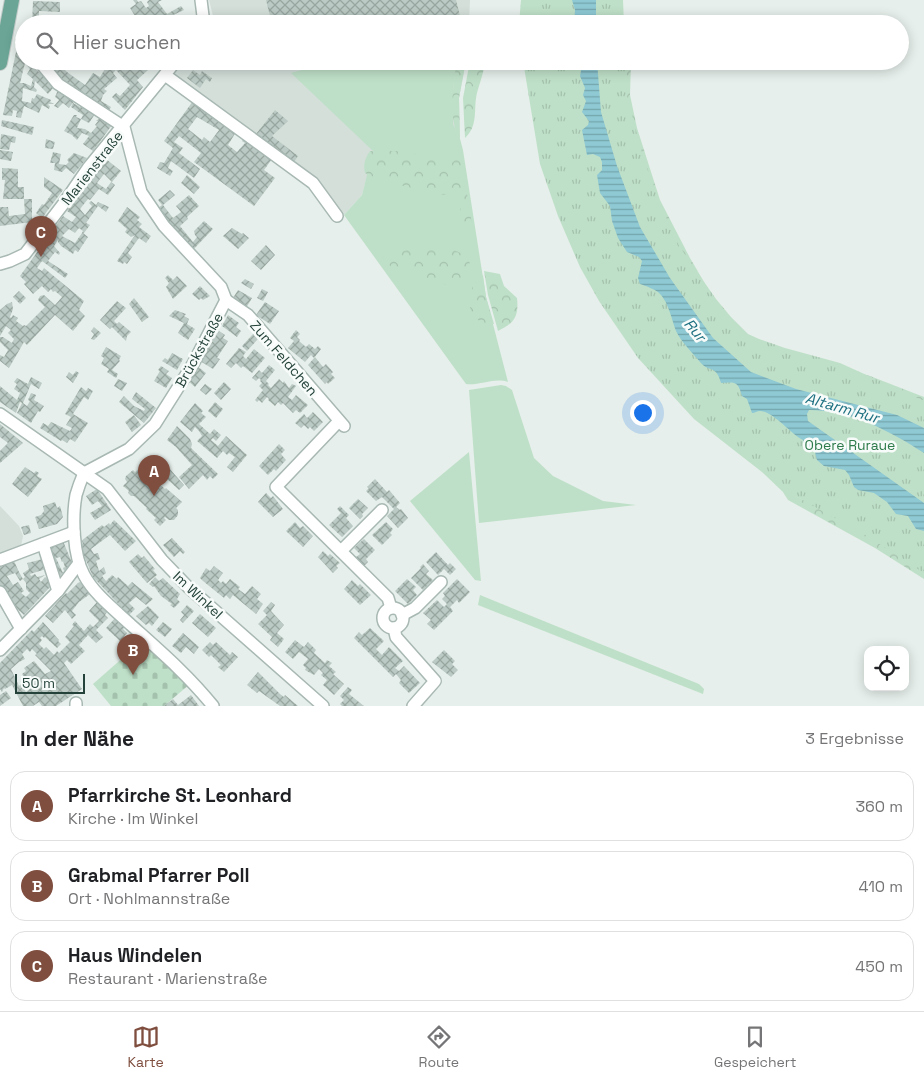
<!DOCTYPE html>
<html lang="de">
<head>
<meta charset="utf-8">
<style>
	:root { --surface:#fff; --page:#f2f2f2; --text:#202124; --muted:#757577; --line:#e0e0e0; --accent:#7f4e3f }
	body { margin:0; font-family:"Space Grotesk",sans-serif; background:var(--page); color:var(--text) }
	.controls { position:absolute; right:15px; bottom:15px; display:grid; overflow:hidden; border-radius:10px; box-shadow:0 2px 12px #0003 }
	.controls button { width:45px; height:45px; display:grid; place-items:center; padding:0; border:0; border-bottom:1px solid var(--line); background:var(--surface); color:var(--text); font:25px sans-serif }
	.scale { position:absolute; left:15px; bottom:12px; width:70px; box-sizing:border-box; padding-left:5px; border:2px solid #24423a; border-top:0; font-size:14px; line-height:18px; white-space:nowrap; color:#24423a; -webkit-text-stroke:4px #f7fbf9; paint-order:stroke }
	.you { position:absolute; left:642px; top:412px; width:18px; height:18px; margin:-12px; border:4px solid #fff; border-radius:50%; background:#1a73e8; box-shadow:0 0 0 8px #1a73e833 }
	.badge { display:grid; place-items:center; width:32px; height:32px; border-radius:50%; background:var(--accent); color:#fff; font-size:16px; font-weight:700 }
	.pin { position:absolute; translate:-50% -41px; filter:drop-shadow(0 1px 2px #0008) }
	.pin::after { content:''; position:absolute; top:26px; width:18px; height:15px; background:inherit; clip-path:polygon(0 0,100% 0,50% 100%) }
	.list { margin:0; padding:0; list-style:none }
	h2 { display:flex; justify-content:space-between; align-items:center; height:65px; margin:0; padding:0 20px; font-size:21px }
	h2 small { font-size:16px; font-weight:400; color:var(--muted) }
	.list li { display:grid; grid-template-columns:32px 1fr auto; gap:15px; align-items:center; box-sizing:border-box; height:70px; margin:0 10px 10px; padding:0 10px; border:1px solid var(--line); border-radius:15px }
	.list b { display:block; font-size:19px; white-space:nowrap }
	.list p { margin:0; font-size:16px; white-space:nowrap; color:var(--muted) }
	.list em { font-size:16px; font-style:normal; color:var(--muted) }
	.icon { flex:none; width:28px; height:28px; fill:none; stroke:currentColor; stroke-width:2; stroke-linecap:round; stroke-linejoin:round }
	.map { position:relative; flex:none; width:924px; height:706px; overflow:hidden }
	.search { position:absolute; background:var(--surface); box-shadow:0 2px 12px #0003; left:15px; right:15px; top:15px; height:55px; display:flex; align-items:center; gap:12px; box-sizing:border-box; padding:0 18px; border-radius:28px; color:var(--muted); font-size:19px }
	.sheet { height:305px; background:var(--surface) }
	nav { display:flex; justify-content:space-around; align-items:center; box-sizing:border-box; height:70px; border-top:1px solid var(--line); background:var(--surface); font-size:14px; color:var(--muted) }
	nav a { display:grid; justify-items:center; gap:2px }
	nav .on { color:var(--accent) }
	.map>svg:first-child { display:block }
	.built { fill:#d4dfda }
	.green { fill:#bfe0c8 }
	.forest { fill:url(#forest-crowns) }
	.cemetery { fill:url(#cemetery-stones) }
	.park { fill:url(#park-tufts) }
	.water { fill:url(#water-rules) }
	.building { fill:url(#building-cross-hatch); fill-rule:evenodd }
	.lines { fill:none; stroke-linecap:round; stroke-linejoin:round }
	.minor-casing { stroke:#a8b8b2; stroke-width:14 }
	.major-casing { stroke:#c2cac8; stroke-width:16 }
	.minor { stroke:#fff; stroke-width:11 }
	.major { stroke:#6aa596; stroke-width:14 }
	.labels { text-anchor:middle; stroke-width:5; stroke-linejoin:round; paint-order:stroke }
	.street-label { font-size:14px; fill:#24423a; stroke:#f7fbf9 }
	.park-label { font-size:14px; fill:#2d7a4b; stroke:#f7fbf9 }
	.water-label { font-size:15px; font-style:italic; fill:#1c6f80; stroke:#f7fbf9 }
</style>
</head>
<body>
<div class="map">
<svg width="924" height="706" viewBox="0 0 924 706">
	<defs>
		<pattern id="forest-crowns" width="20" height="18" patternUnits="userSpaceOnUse" patternTransform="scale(1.25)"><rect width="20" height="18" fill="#bfe0c8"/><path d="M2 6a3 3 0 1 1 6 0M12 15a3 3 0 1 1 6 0" fill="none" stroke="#a4c1ad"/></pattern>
		<pattern id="cemetery-stones" width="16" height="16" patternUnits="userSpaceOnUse" patternTransform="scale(1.25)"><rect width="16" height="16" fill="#bfe0c8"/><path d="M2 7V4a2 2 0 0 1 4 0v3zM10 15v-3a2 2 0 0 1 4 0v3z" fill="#a4c1ad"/></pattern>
		<pattern id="park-tufts" width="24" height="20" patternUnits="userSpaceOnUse" patternTransform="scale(1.25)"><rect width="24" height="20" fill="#bfe0c8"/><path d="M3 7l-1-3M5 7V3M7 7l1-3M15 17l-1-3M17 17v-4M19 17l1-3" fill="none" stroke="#a4c1ad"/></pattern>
		<pattern id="water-rules" width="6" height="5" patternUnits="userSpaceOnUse" patternTransform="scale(1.25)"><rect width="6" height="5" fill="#8ec9d4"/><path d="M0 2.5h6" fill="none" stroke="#74a5ad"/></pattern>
		<pattern id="building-cross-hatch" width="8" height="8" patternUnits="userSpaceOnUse" patternTransform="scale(1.25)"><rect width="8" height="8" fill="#bbcac4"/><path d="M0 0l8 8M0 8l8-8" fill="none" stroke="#98a6a0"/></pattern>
	</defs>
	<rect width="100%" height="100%" fill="#e6efeb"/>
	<g class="built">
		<path d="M209,0H470L469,24H213L214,20Z"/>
		<path d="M185,61H466L459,98L460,139L465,170L374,151L362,195L344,215L316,181L173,76Z"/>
		<path d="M0,506L19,526L23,536L21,546L0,554Z"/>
	</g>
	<g class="green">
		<path d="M335,61H457L453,89V124L460,139L463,150L486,297L508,382C495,377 479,386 466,384L344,215L362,195L373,151L291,73Z"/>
		<path d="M501,385L506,386L512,390L534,458L553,476L603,501L636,505L479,523L469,390Z"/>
		<path d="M469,452L481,581L475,580L410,501Z"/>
		<path d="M480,595L699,684L704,689L703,694L478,605Z"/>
	</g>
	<g class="forest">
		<path d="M457,61H466L459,98L460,139C448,123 453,81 457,61Z"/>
		<path d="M470,61H485C484,72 480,82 477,93C473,109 479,125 465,138L463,98Z"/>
		<path d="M617,61H631L630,95L637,128L660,200L690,258L714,299L742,332L796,356L870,376L924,397V401L870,387L724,327L650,201Z"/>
		<path d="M370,151H404L443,162H453L456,158L461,157L472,224H467L460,221C460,211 462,194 454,188L445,195H440C431,187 424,194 414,193L411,188L375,178L365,173C363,164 365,158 370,151Z"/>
		<path d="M430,246C440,248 454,248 462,254C472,260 474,273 467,282L449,285L431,282L408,270L394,269L388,264C395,247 415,250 430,246Z"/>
		<path d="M484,271L500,274L504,286L517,298C519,317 514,323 498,331L488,295Z"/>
		<path d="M483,275L486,297L494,324L484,323L472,317C468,303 469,283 483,275Z"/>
		<path d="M781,489L924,558V579L875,548L788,500Z"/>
	</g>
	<path class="cemetery" d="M143,640L190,684L164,706H111L93,684Z"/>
	<g class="park">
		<path d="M521,0H623L624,24H519Z"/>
		<path d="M523,61H625L626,92L643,157L665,215L679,246L716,299L731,317L748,334L759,339L785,348L840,363L924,401V573L867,536L799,498L782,491L762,472L694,419L638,358L599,301L580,267L558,216L540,164Z"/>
	</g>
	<g class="water">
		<path d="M572,0H596V24H574L575,10Z"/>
		<path d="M579,61H597L601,112L617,166L640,227L670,278L713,338L751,372L796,389L897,415L924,428V453C890,431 850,410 809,410L807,414L808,421L924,503V531L916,529L908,516L896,514L887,502L874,493L858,490L854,487L849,475L845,470L824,466L817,460L815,452L805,448L803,440C791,434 773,411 760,411C757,411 755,413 752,413L747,399L742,396C738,381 735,382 721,383C716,364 709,373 700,362C693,353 681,342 676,331C672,320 668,300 658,292C654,289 646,286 640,284L638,278L642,261L639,257L627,252L618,238L612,221L610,206L600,193L597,175L602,170V162L600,157L593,154L587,155L582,130L588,125L589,121L582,112L586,101L583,95L585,88L580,76L582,65Z"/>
	</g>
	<g class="building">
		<path d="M133,0H137L138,2L141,1L146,8L149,6L147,2L149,0H162L158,2L167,14L181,6L184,10L169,17L173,22L176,24H152L155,21L152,16L147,21L150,24H140L130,8L136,4Z"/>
		<path d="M266,0H456L462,24H272Z"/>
		<path d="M33,1L60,2V12L39,11V20L60,19L56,24H32Z"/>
		<path d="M18,50L24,53V61H34L32,65L54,87L48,94L35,81L34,87L37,90L36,92L23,88L22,101L31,103L32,98L34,99L37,94L51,100L50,102L54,104H49L48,105L50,106L49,109L42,105L39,113L24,106L21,118L16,117L17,111L13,110L12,116L3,115L16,52ZM25,63L30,69L27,74L33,79L31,86L24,83H20Z"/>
		<path d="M45,61H56L67,72L85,85L93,73L100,77L110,61H133L131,62L138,69L143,65L140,61H158L137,80L143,87L125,110L112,97L116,93L120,96L130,85L116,70L113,73L117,78L104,89L107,91L103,95L101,101L111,107L108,112L87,98L88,96L81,91H79L61,78Z"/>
		<path d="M283,61H306V62L285,68Z"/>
		<path d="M193,70L200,75L202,71L212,78L210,82L206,79L200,88L187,78Z"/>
		<path d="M58,90L75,100L69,108L63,103L58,108L54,106L59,100L55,97Z"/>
		<path d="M193,101L236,132L228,145L237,152L245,143L242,141L244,138L272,159L264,170L275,178L254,206L194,162L201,153L179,136L174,142L183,148L179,153L200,169L194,178L171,161L168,168L173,171L170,176L157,168L160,162L164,163L173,148L164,141ZM197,117L219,130L210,142L204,137L202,140L188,129Z"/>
		<path d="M73,103L80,107L81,105L95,114L89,123L81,119L77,128L85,129L91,133L97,126L95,125L98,121H96L101,117L112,125L93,151L83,144L89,136L82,133L77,140L72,135L64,131L74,115H77L76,117L81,119L83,115L71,107Z"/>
		<path d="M275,110L288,121L272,136L298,156L294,162L256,134Z"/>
		<path d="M2,120L34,127L32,135L1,126Z"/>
		<path d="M1,134L16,137L15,143L11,142L9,150L0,149Z"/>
		<path d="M46,139L55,142L53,149L45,148Z"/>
		<path d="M0,150L13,152L11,161L0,159Z"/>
		<path d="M53,152L61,154L59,164L66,165L69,162L67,160L74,153L87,158L74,174L66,168L62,172L54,170L55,163H50Z"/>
		<path d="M106,159L121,171L112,182L104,174L97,183L106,189L111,182L115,185L108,195L99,189L90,200L88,199L80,209L85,215L92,206L89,203L91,201L96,205L98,202L109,207L106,212L98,206L86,223L90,225L84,233H83L88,237L78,252L75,250L73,254L61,246L58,242V240L54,246L60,253L59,255L55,252L48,261L68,274L65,278L42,261L37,268L42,271L44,268L84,301L79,310L85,316L73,331L55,315L27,345L24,342L9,368L0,361V355L4,357L8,350L0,342V337H3L12,343L14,339L8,333L11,330L6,326L0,336V310L7,304L12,302L13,309L10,317L11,318L13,315L18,318L16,321L23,326L24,325L26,326L45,307L38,300L40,296L44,295L55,305L62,297L55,291L53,292L51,289L48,292L42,286L33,294L24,284L26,282L20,276L63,216L72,222L76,217L67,211ZM79,228L83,231L82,233L75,243L62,236L69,229L75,233Z"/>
		<path d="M2,168L18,169V187H24V199H32V222L0,226V207H8L9,216L25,214L24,199H3L5,180H2Z"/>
		<path d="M187,175L200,187L194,194L181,183Z"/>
		<path d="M44,177L63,190L42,218L36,213L42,204L44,205L52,193L44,187Z"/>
		<path d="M170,190L175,195L163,205L173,218L181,212L176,206L189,195L199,206L187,217L188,219L180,226L193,242L197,237L195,235L194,231L204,221L213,229L192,251L157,209L162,205L158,200Z"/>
		<path d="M127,207L140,217L137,220L142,224L139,227L151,236L146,243L139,238L128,253L132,257L127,264L124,262L123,264L117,261L135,235L131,237L125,232L127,229L118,221Z"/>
		<path d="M232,228L242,234L243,233L249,238L238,249L223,236Z"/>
		<path d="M266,245L275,255L261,270L251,261Z"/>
		<path d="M168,275L173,280L177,276L187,286L173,299L166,287L169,283L165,278Z"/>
		<path d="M245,279L254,284L251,289L241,283Z"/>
		<path d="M200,286L210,296L203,300L201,298L199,300L192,294Z"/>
		<path d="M262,289L268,292L263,301L257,298Z"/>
		<path d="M238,290L252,298L246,308L241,305L242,303L233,298Z"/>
		<path d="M19,291L26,298L20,304L13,297Z"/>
		<path d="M134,298L149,317L142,322L129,304Z"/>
		<path d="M117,301L126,308L114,321L117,324L119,322L131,332L127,336L126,341L112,327L110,329L100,320Z"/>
		<path d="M265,302L279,311L270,324L256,315Z"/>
		<path d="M175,310L186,314L184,316L189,319L187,324L195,329L188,340L178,333L184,323L169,316Z"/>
		<path d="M228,315L239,323L236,327L241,331L237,337L222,326Z"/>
		<path d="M94,327L101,333L94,340L91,339L94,334L91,331Z"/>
		<path d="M296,330L300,334L297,337L300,340L299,341L306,347L309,344L315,349L318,346L321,349L314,358L311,355L305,362L288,348L294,341L290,338Z"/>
		<path d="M219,331L225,335L223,338L228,341L217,358L220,359L213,369L200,361Z"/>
		<path d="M253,334L258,339L247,351L242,346Z"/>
		<path d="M106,347L121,356L119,360L120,361L112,370L118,374L116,378L107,372L109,369L101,364L104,358L101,356Z"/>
		<path d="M239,348L246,352L243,356L246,359L254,349L265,358L252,373L243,366L241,368L236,363L231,368L226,364Z"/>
		<path d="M172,353L183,359L177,370L162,361L165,358L168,360Z"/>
		<path d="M315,357L323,367L326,364L333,372L331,374L335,378L328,384L327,382L325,384L308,365Z"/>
		<path d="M269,365L275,370L266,381L269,384L268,385L271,388L279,379L283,383L284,381L289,388L292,384L296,386L288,397L292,400L296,395L308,405L300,413L296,410L293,413L283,403L281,405L278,402L275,406L268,400L269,399L267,397L262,403L259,400L257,402L255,400L263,390L259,386L262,383L260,381L261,380L259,378L256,381L252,378L259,370L262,373Z"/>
		<path d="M161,366L169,371L166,374L172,378L166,388L154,381L160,371L158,370Z"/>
		<path d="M197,366L206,373L195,387L187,380Z"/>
		<path d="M76,371L79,373L73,383L66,377L69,372L73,375Z"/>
		<path d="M31,377L42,383L39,389L31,384L23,403L27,406L30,401L28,400L31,393L36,395L34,400L44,406L40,412L38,411L31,423L17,413L22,403L20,402L16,413L0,402V386L17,400L20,393L14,389L17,384L14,382L17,378L28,384Z"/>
		<path d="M118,379L127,383L122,391L114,386Z"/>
		<path d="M224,382L231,389L221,400L214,393Z"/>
		<path d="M205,384L212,389L206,395L200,390Z"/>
		<path d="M81,387L86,391L88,388L93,391L88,400L84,397L73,414L88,423L75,442L70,439L67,443L62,440L61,441L40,428L43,423L48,426L51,422L70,431L72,428L66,425L71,417L65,414Z"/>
		<path d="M136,392L156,408L144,423L119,402L124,396L134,406L144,411L145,409L132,399Z"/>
		<path d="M215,402L223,409L216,418L208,411Z"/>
		<path d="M195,403L203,411L201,413L206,417L199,424L210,434L214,429L221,435L216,441L213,438L211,440L218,446L226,436L247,455L233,472L227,467L235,457L229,453L227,455L223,451L217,458L197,441L202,436L199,431L195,427L192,432L180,422Z"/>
		<path d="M313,412L323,422L314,431L310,427L308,429L304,425L301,428L295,423L304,414L307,418Z"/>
		<path d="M134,415L141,425L132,432L125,422Z"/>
		<path d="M0,424L23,443L0,463V451L8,443L0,437Z"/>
		<path d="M177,426L190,439L192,444L191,448L218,474L213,479L210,476L207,480L203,475L189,489L179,477L192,465L176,447L167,440Z"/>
		<path d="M279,444L285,450L281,454L286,460L276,471L274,469L268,475L259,466Z"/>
		<path d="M25,467L34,473L36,471L39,473L37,476L42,479L28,497L12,484Z"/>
		<path d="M141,467L152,474L151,476L165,489L166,488L182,502L176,508L178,510V515L174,520H169L165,517L164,518L166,520L160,526L154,520L156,518L146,509L147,508L134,496H131L128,493L129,491L123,486L127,482L125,479L126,476L133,470L135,472Z"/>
		<path d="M169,468L184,485L179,490L166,478L169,475L166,472Z"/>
		<path d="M375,479L387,492L389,490L400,503L396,507L400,510L401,509L408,518L398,528L387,516L394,509L382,497L376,501L366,491L369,488L367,487Z"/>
		<path d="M97,489L111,510L95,520L90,513L102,506L98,501L92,505L86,496Z"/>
		<path d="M266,493L271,498L273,496L283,509L273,517L258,502Z"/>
		<path d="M358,499L368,508L362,514L363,516L360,519L349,508Z"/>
		<path d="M55,502L57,508L60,506L63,517L57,524L39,529L35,517L41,515L44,511L43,506Z"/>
		<path d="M340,506L349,515L346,518L353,526L342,537L329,525L341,513L337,509Z"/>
		<path d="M114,520L136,541L125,551L110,535L91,549L94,554L98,553L100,559L96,561L99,571L104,567L106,573L102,576L106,581L112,575L117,579L118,577L128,586L132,582L153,599L146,605L136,597L129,603L135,609L129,615L93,577L80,546L83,543L81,541L102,525L104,527L109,523L110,525Z"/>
		<path d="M295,522L300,528L303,526L313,536L303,547L286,531Z"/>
		<path d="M386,522L393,529L390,533L392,535L382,545L372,535Z"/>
		<path d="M29,525L31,533L24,535L21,527Z"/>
		<path d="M172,538L185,552L183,554L180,551L174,557L163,545Z"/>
		<path d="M364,539L375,550L366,559L368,562L364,566L356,557L360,554L354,548Z"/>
		<path d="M63,541L72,563L64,571L63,568L65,567L63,561L62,562L60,557L56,558L63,573L58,578L47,548Z"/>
		<path d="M323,551L328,556L330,554L340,563L336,566L338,568L333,573L318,557Z"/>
		<path d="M436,552L448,565L450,563L456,569L450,575L444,569L438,575L426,562Z"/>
		<path d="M138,554L142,558L144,556L155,569L153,570L157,575L147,583L129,562Z"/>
		<path d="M43,559L46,569L30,574L31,576L35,574L37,577L45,575L39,579L41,582L45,577L49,580L50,587L24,615L10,602L0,585V566L14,561L19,572L23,579L20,581L15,573L7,576L13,585L18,582L24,591L21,593L26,597L30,593L26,589V583L23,579L25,577L23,573L29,569L27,563Z"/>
		<path d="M423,564L429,571L426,574L433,580L423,590L411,578L421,568L420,567Z"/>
		<path d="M214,566L223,573L218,580L221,583L223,581L226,584L230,579L240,587L238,589L245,594L252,586L261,594L257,599L263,604L256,614L233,595L230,599L226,595L224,598L203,581L200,578L206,568L210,571Z"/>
		<path d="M155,577L159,581L163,578L180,594L177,599L180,602L174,608L170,605L172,604L161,596L154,586L153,587L149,584Z"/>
		<path d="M407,579L416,587L413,590L417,595L408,604L395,591Z"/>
		<path d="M457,579L470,592L459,603L457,600L450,607L453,611L434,630L427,624L431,620L423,613L437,600L444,607L447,604L442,599L445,596L443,593Z"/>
		<path d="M352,580L358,586L360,584L371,595L360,605L344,589Z"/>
		<path d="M80,582L90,591V594L79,602L72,611L76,615L72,619L65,610L53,623L45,616L66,593L67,594L78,583Z"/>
		<path d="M97,602L107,612L105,615L108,618L96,630L103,637L96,643L88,635L79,645L85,651L71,664L67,660L64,663L82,689L56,706H42L39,702L33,706H23L12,685L5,689L4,688L2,692L0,689V663L32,630L34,632L43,622L59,640L58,641L61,644L57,648L45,637L44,638L42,636L40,638L42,640L39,644L44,649L46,647L54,655L57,651L59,653L70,642L65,637L74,626L72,625L75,621L84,631L90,624L93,627L99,621L89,611ZM27,649L30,652L32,649L37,654L35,655L51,671L45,674L34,661L24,668L26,671L22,674L31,688L26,692L21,684L19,686L11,669L19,662L25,659L22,654Z"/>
		<path d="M271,602L275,605L271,611L284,625L277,633L284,639L278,647L270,640L272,637L258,624L267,615L263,611Z"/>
		<path d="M187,605L194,611L183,623L180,620L184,615L181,612Z"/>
		<path d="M148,606L159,617L152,626L149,623L146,625L136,616Z"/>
		<path d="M200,614L216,628L208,637L192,623Z"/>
		<path d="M116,617L126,626L123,629L127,633L120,641L106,628Z"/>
		<path d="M163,622L172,629L165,637L156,630Z"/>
		<path d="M370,628L384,641L376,649L382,655L389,647L403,661L395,668L399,671L404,666L420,683L409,693L399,683L401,680L396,674L393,677L354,638L359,632L362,635Z"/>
		<path d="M183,633L199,647L194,654L186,647L181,653L172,646Z"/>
		<path d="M295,640L304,647L308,642L316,650L314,653L325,663L327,660L332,663L329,666L336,672L333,674L344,684L334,695L323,685L327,680L321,675L323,673L319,669L314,675L305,670L306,668L303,665L308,659L303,655L299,652L293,659L285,652Z"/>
		<path d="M210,642L213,645L216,642L230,655L232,652L238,657L224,672L218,667L221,665L211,655L209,657L202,650Z"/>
		<path d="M444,650L455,661L452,664L458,670L451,677L432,662Z"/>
		<path d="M258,672L280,694L284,697L285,695L298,706H280L259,691L257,693L247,685Z"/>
		<path d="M348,687L352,690L349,694L364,706H342L340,704L344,700L340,696Z"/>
		<path d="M6,691L11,698L0,706V695Z"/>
		<path d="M191,695L199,706H164L173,699L178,705Z"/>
	</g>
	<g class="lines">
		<defs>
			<g id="minor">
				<path d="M201,0L204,24"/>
				<path d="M22,42L24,44"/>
				<path d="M39,61L58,84L124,127L141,192L164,226L221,287L226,300L193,364L155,424L129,449L84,473"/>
				<path d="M165,75L313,183L337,216"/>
				<path d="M0,264L10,261L25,254L64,203L88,168L176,61"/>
				<path d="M226,300L248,315L344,426"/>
				<path d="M0,414L107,489L162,560L188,587L323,706"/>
				<path d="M339,421L276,487L388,598L391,608"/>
				<path d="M84,473C81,480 78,488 76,495C72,517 73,555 84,575C94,594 115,610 131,625C160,651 188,675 213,706"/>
				<path d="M43,544L58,591"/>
				<path d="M341,551L382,510"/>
				<path d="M0,560L74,532"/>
				<path d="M0,592L21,629"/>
				<circle cx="393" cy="618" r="10"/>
				<path d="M402,615L415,608L441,582"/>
				<path d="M394,628L396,637L435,681L413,706"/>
				<path d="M0,650L58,591L79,563"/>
				<path d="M76,703V706"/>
			</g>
			<path id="major" d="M0,63L12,0"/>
		</defs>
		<use href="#minor" class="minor-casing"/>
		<use href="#major" class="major-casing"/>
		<use href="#minor" class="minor"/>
		<use href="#major" class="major"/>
	</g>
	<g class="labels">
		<g class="street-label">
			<text transform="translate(92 168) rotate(-52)" y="5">Marienstraße</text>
			<text transform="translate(199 350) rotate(-61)" y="5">Brückstraße</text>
			<text transform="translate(284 358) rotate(49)" y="5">Zum Feldchen</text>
			<text transform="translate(198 595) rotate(43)" y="5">Im Winkel</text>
		</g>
		<g class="park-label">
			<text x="850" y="450">Obere Ruraue</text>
		</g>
		<g class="water-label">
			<text transform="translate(695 330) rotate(50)" y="5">Rur</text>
			<text transform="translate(842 408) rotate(16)" y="5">Altarm Rur</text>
		</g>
	</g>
</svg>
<div class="controls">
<button><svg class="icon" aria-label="locate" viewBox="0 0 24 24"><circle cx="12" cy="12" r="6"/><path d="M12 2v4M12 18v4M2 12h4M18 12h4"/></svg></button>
</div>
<div class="scale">50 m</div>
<div class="you"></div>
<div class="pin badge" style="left:154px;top:496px">A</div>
<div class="pin badge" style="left:133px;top:675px">B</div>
<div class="pin badge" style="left:41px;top:257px">C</div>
<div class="search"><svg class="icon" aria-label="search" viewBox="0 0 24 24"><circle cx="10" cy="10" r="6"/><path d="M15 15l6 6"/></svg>Hier suchen</div>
</div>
<section class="sheet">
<h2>In der Nähe<small>3 Ergebnisse</small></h2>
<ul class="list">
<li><span class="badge">A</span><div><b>Pfarrkirche St. Leonhard</b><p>Kirche · Im Winkel</p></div><em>360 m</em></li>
<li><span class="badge">B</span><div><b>Grabmal Pfarrer Poll</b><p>Ort · Nohlmannstraße</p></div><em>410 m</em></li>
<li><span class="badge">C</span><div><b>Haus Windelen</b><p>Restaurant · Marienstraße</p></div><em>450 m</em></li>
</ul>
</section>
<nav>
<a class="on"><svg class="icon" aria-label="map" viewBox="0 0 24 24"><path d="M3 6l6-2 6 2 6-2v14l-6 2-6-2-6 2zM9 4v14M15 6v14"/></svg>Karte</a>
<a><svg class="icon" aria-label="directions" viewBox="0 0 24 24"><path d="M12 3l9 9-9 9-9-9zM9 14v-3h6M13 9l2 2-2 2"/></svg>Route</a>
<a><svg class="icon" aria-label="saved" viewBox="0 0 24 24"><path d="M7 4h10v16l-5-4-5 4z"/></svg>Gespeichert</a>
</nav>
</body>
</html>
